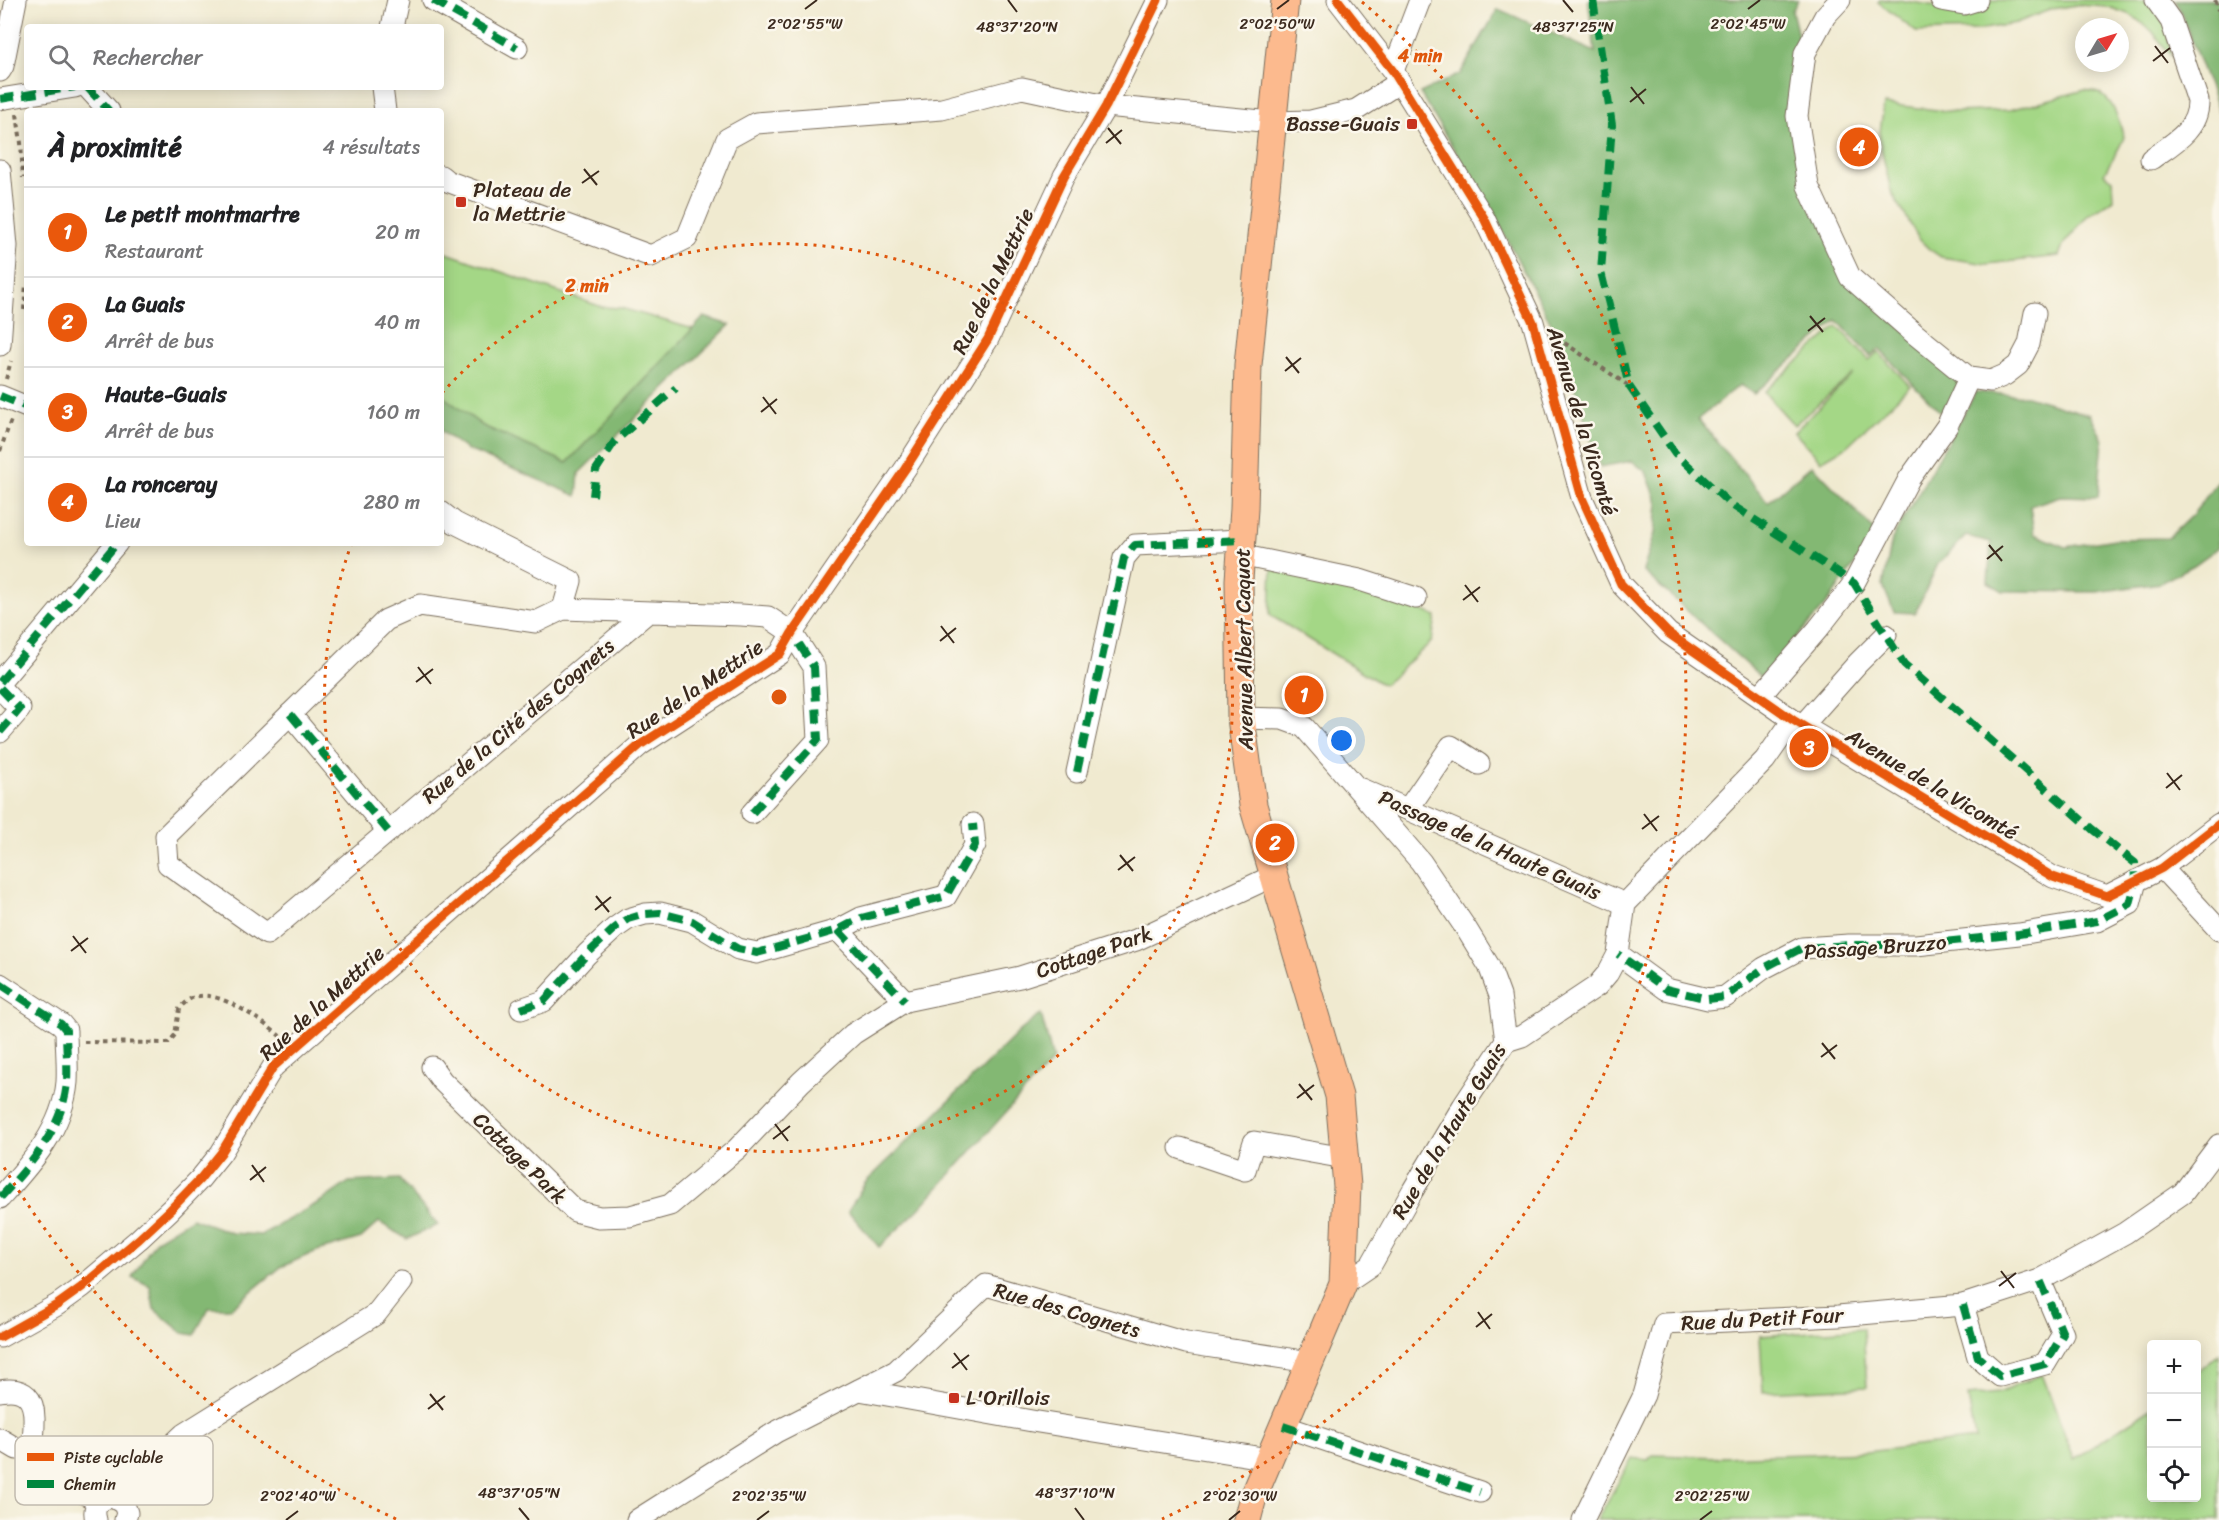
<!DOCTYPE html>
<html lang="fr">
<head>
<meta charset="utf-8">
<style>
	:root { --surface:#fff; --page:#f6f6f6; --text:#202124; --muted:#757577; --line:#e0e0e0; --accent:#ea580c }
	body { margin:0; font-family:Sriracha,sans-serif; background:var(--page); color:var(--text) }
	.controls { position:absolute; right:18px; bottom:18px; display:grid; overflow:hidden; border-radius:6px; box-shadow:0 3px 15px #0003 }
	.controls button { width:54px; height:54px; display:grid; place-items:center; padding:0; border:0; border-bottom:2px solid var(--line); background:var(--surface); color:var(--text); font:30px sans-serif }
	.compass { position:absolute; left:2075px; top:18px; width:54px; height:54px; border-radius:50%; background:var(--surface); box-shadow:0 3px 15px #0003; rotate:52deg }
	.you { position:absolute; left:1342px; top:741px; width:21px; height:21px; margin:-15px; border:4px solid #fff; border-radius:50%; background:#1a73e8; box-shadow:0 0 0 9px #1a73e833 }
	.badge { display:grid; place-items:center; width:39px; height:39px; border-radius:50%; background:var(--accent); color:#fff; font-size:20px; font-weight:700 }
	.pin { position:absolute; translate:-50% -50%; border:3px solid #fff; box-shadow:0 2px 6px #0006 }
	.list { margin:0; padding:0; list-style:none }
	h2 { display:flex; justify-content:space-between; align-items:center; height:78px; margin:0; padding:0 24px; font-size:26px }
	h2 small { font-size:20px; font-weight:400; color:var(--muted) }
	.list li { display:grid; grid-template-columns:39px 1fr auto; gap:18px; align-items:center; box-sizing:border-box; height:90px; padding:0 24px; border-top:2px solid var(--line) }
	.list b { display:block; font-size:22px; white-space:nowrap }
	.list p { margin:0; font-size:20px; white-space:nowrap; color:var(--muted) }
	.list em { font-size:20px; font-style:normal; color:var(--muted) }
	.icon { flex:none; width:33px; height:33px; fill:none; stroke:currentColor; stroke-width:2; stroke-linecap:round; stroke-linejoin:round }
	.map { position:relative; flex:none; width:2219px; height:1520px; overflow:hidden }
	.search { position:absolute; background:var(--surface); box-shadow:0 3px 15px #0003; left:24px; top:24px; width:420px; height:66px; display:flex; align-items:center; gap:15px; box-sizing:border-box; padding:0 21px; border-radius:6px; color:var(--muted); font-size:22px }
	.panel { position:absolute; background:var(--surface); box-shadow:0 3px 15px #0003; left:24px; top:108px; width:420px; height:438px; border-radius:6px }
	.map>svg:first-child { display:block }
	.green { fill:#a4d786; stroke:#708052; stroke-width:1.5 }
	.forest { fill:#83b873; stroke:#5f7148; stroke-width:1.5 }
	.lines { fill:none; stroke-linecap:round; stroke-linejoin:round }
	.minor-casing { stroke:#7a6d5c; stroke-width:23 }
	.major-casing { stroke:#7a6d5c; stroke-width:29 }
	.path { stroke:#7a6d5c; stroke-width:4; stroke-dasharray:4.5 4.5; stroke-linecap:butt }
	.minor { stroke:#fff; stroke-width:21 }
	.major { stroke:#fcba8e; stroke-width:27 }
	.quiet { stroke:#00873e; stroke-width:8; stroke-dasharray:15 8; stroke-linecap:butt }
	.cycleway-casing { stroke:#fbf7ec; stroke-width:13 }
	.cycleway { stroke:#e8590c; stroke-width:9 }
	.ticks { fill:none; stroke:#3b2a1e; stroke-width:2 }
	.ring { fill:none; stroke:#df570d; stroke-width:3; stroke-dasharray:3 6 }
	.poi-dot { fill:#c8321e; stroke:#fbf7ec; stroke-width:2 }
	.labels { text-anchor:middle; stroke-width:5; stroke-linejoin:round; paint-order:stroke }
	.poi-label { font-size:21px; fill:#3b2a1e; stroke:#fbf7ec; text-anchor:start }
	.street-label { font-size:21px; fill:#3b2a1e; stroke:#fbf7ec }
	.key { fill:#fbf7ec; stroke:#c1baae; stroke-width:1.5 }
	.key-label { font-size:16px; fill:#3b2a1e }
	.ticks-label { font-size:15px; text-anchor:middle; fill:#3b2a1e; stroke:#fbf7ec; stroke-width:5; stroke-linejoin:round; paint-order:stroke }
	.centre { fill:#df570d; stroke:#fbf7ec; stroke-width:3 }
	.ring-label { font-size:18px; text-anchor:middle; font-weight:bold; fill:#df570d; stroke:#fbf7ec; stroke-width:5; stroke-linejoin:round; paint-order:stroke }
</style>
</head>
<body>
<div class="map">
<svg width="2219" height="1520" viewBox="0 0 2219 1520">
	<rect width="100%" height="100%" fill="#fbf7ec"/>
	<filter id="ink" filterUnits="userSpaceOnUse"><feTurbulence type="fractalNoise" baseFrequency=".0167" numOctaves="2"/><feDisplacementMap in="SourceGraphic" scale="12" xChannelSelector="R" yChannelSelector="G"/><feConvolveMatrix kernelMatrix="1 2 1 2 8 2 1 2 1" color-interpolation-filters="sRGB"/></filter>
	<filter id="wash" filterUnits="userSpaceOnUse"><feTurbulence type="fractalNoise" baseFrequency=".008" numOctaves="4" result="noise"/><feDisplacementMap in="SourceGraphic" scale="24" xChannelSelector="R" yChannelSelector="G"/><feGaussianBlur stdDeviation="1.35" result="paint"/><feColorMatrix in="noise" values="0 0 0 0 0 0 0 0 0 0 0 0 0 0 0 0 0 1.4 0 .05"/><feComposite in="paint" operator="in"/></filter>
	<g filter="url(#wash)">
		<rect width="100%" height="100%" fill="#f0ead0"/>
		<g class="green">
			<path d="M1880,0H1899L1956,9L1976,6L1991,0H2150L2166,25L2172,57L2152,31L2131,15L2108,7L2076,5L2052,9L2016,23L1979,30L1916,32L1878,2Z"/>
			<path d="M2085,90C2113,92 2116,113 2124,137C2119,151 2110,161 2104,174L2113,180L2114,199L2088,215L2063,245L2059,256L1987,264L1941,257L1929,249L1919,239L1891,191L1879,139L1884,104L1955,112L2009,110Z"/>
			<path d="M441,251L602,307L621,308L693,329L567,463L483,426L441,395Z"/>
			<path d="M1837,326L1869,360L1878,352L1910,386L1847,446L1821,461L1794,432L1853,374L1794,425L1764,392Z"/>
			<path d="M1272,567L1364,588L1436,616L1432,641L1385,684L1380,683L1270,615Z"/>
			<path d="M1863,1328L1867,1387L1763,1392L1760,1336Z"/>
			<path d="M2219,1354V1520H1597L1632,1458L1648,1460L1652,1455L1720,1457L1866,1452L1975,1439L1968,1396L1999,1393L2042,1374L2074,1459L2151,1408L2152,1498H2196L2197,1373Z"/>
		</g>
		<g class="forest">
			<path d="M1588,0H1798L1792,11L1802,52L1792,115L1847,280L1962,380L1945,417L1879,349L1870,356L1837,320L1754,394L1740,385L1698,419L1768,502L1812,465L1877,533L1825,606L1761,677L1643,571L1655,533L1658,503L1646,472L1632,461L1600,467L1559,339L1498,222L1420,93L1460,74L1498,9L1595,52Z"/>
			<path d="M2176,0H2219V112Z"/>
			<path d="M704,317L730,325L579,473L577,496L466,449L441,431V395L483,426L567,463Z"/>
			<path d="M1976,392L2027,396L2090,415L2103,440L2098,497L2060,496L2030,506L2034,534L2066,547L2115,539L2168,538L2194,513L2219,480V547L2194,565L2160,583L2097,592L2003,591L1988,582L1991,542L1966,536L1938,564L1915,613L1894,612L1883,586L1892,539Z"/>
			<path d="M1041,1014L1053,1060L918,1210L879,1247L848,1211L865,1183L1020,1031Z"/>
			<path d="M399,1179L438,1225L407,1239L379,1222L361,1238L317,1251L281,1267L231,1308H209L194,1335L183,1333L154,1309L150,1286L132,1277L156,1240L192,1218L232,1233L261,1235L323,1200L349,1182Z"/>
		</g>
	</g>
	<g filter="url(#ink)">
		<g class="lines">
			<defs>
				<g id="minor">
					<path d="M433,0L517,48"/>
					<path d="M1338,0L1393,71L1484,218L1533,322L1582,498L1621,584L1668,633L1793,720L2053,877L2107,896L2162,868L2219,824"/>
					<path d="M1840,0L1825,16L1805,53L1797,116L1808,186L1850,277L1915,334L1969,378L1991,381L2005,375L2018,365L2029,344L2035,313"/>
					<path d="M1941,0L1964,4L1977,0"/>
					<path d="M392,27L398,0"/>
					<path d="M0,71L3,66L16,0"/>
					<path d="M1393,71L1420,0"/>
					<path d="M87,87L109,111"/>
					<path d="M382,87L385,111"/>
					<path d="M0,99L75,87"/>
					<path d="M2151,159C2172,144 2199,130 2198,101L2171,21L2156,0"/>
					<path d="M0,170L7,246L0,345"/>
					<path d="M441,176L447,181L651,256L687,238L727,139L756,123L942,109L1022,88L1106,106L1272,122L1311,121L1356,110L1400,82"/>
					<path d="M0,396L27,407"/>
					<path d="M441,512L455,523L571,581L563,609"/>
					<path d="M1240,555L1360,580L1416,598"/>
					<path d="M648,612L267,934L168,864L166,836L386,620L420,605L536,622L563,609L741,615L768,617L792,633L814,667L818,740L752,813"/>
					<path d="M0,682L117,543"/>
					<path d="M0,688L20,709L0,732"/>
					<path d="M1760,696L1818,629L1854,583L1909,479L1947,426L1969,378"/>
					<path d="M290,714L388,831"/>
					<path d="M1241,718L1282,719L1304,727L1421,862L1467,930L1489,966L1500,996L1506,1041L1463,1106L1413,1190L1371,1265L1343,1284"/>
					<path d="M1802,726L1858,663L1886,635"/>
					<path d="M1077,772L1124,558L1135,545L1241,540"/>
					<path d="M1361,789L1625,904"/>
					<path d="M1408,809L1451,746L1479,764"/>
					<path d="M2162,868L2219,930"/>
					<path d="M838,930L905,1001"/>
					<path d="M1618,954L1666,989L1708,999L1725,997L1764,968L1802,948L1849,945H1916L2019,934L2097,921L2130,904L2136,881"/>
					<path d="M0,984L61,1024L66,1030C66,1047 68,1065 67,1082C63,1129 30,1165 0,1198"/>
					<path d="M521,1009L544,1001L587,954L615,928L628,919L645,914L660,913L692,921L738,949L757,953L838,930L861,918L946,896L975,845L973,824"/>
					<path d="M1506,1041L1522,1036L1597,986L1608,973L1618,954L1625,904L1765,760L1793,720"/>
					<path d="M432,1067L442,1081L575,1211L599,1217L630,1216L670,1205L737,1149L801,1082L853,1034L905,1001L1020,977L1136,940L1273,876"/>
					<path d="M1180,1148L1245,1170L1254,1142L1345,1158"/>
					<path d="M1963,1305L1978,1357L2000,1376L2045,1364L2063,1334L2040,1280"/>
					<path d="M0,1337L57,1305L82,1287L139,1239L170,1210L200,1179L221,1153L273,1067L372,980L640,745L780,654L792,633L905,469L988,339L1064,176L1106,106L1158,0"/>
					<path d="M859,1390L1032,1421L1269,1459"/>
					<path d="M0,1391C25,1386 35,1399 34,1422C34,1432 34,1442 27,1449"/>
					<path d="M1283,1426L1480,1492"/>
					<path d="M0,1439L17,1449H27"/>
					<path d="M27,1449C43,1475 74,1487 100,1502"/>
					<path d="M121,1501L153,1463L184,1434L376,1314L401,1282"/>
					<path d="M96,1520C92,1507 99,1498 113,1497L124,1504L127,1513L125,1520"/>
					<path d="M637,1520L776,1432L896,1371L986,1285L1186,1343L1310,1362"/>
					<path d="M1583,1520L1644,1395L1664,1324L1838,1316L1963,1305L2040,1280L2125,1233L2183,1193L2219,1145"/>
				</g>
				<path id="major" d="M1247,1520L1253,1497L1343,1284L1347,1186L1339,1096L1253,805L1241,718L1239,580L1244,509L1248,365L1285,0"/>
			</defs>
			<use href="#minor" class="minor-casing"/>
			<use href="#major" class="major-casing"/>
			<g class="path">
				<path d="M2215,0L2219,10"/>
				<path d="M17,114L21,143L23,178"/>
				<path d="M24,310L26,284"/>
				<path d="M1557,338L1629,386"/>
				<path d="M6,379L11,361"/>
				<path d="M0,451L11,420"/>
				<path d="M84,1042L168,1043L175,1035L179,1009C184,1003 190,997 199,996C222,992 262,1021 280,1036"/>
			</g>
			<use href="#minor" class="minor"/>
			<use href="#major" class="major"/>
			<g class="quiet">
				<path d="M433,0L517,48"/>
				<path d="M1593,0L1612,125L1601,272L1629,386L1675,453L1730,504L1854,583L1904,664L2092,829L2135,863L2136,881L2130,904L2097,921L2019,934L1916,945H1849L1802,948L1764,968L1725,997L1708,999L1666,989L1618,954"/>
				<path d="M87,87L109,111"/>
				<path d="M0,99L75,87"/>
				<path d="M0,396L27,407"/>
				<path d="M593,496L596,470L615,441L676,388"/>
				<path d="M0,682L117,543"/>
				<path d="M0,688L20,709L0,732"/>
				<path d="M290,714L388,831"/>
				<path d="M1077,772L1124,558L1135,545L1241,540"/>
				<path d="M752,813L818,740L814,667L792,633"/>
				<path d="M838,930L905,1001"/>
				<path d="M0,984L61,1024L66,1030C66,1047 68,1065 67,1082C63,1129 30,1165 0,1198"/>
				<path d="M521,1009L544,1001L587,954L615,928L628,919L645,914L660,913L692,921L738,949L757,953L838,930L861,918L946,896L975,845L973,824"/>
				<path d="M1963,1305L1978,1357L2000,1376L2045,1364L2063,1334L2040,1280"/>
				<path d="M1283,1426L1480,1492"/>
			</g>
			<defs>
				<g id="cycleway">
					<path d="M1338,0L1393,71L1484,218L1533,322L1582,498L1621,584L1668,633L1793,720L2053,877L2107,896L2162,868L2219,824"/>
					<path d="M0,1337L57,1305L82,1287L139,1239L170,1210L200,1179L221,1153L273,1067L372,980L640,745L780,654L792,633L905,469L988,339L1064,176L1106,106L1158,0"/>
				</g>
			</defs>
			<use href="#cycleway" class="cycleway-casing"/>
			<use href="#cycleway" class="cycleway"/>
		</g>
	</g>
	<path class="ticks" d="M1008,0L1017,12M1563,0L1573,12M805,9L817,0M1277,9L1289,0M1748,9L1760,0M2155,46L2168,63M2153,61L2170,48M1631,87L1644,104M1630,102L1646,89M1108,128L1121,144M1106,143L1122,130M584,169L597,185M582,183L599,171M1810,316L1823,332M1808,331L1825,318M1286,357L1299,373M1285,371L1301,358M763,397L776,414M761,412L777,399M1989,545L2002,561M1987,559L2003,546M1465,585L1478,602M1463,600L1480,587M941,626L954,643M940,641L956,628M418,667L431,684M416,682L433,669M2167,773L2180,790M2166,788L2182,775M1644,814L1657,831M1642,829L1659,816M1120,855L1133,871M1118,870L1135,857M596,896L609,912M595,910L611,897M73,936L86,953M71,951L88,938M1822,1043L1835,1059M1821,1057L1837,1045M1299,1084L1312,1100M1297,1098L1314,1085M775,1124L788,1141M773,1139L790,1126M252,1165L264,1182M250,1180L266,1167M2001,1271L2014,1288M1999,1286L2016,1273M1478,1312L1490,1329M1476,1327L1492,1314M954,1353L967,1370M952,1368L969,1355M430,1394L443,1410M428,1409L445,1396M519,1508L529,1520M1075,1508L1084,1520M286,1520L298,1511M757,1520L769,1511M1229,1520L1240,1511M1700,1520L1712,1511"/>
	<g class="ring">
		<path d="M442 393A454 454 0 1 1 351 545"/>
		<path d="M396 1519A907 907 0 0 1 2 1164M1362 2A907 907 0 0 1 1162 1519"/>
	</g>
	<g class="poi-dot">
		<rect x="1406" y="118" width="12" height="12" rx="3"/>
		<rect x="455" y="196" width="12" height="12" rx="3"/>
		<rect x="948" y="1392" width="12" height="12" rx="3"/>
	</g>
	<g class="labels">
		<g class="poi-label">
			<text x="1400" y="131" text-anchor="end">Basse-Guais</text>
			<text x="473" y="197">Plateau de<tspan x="473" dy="24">la Mettrie</tspan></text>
			<text x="966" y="1405">L'Orillois</text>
		</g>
		<g class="street-label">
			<text transform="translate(993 281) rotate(-64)" y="7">Rue de la Mettrie</text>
			<text transform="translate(1582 421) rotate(73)" y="7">Avenue de la Vicomté</text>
			<text transform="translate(1244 649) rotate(-91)" y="7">Avenue Albert Caquot</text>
			<text transform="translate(695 689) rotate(-34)" y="7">Rue de la Mettrie</text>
			<text transform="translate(518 721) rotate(-40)" y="7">Rue de la Cité des Cognets</text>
			<text transform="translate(1932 784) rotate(31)" y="7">Avenue de la Vicomté</text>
			<text transform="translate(1490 845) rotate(24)" y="7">Passage de la Haute Guais</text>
			<text transform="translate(1875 947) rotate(-4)" y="7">Passage Bruzzo</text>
			<text transform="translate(1094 952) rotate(-19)" y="7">Cottage Park</text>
			<text transform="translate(322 1003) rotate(-42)" y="7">Rue de la Mettrie</text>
			<text transform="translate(1449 1131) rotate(-59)" y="7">Rue de la Haute Guais</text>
			<text transform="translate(520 1158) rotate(44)" y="7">Cottage Park</text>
			<text transform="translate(1067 1310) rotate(16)" y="7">Rue des Cognets</text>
			<text transform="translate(1762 1319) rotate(-3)" y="7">Rue du Petit Four</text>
		</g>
	</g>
	<rect x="15" y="1436" width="198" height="69" rx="9" class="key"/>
	<rect x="27" y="1453" width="27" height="8" fill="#e8590c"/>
	<rect x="27" y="1480" width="27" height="8" fill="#00873e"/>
	<g class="key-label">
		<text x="64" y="1463">Piste cyclable</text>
		<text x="64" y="1490">Chemin</text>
	</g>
	<g class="ticks-label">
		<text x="805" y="29">2°02'55"W</text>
		<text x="1277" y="29">2°02'50"W</text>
		<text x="1748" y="29">2°02'45"W</text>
		<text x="1017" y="32">48°37'20"N</text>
		<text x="1573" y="32">48°37'25"N</text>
		<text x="519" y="1498">48°37'05"N</text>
		<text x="1075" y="1498">48°37'10"N</text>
		<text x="298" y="1501">2°02'40"W</text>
		<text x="769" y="1501">2°02'35"W</text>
		<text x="1240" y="1501">2°02'30"W</text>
		<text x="1712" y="1501">2°02'25"W</text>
	</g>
	<circle cx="779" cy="697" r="9" class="centre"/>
	<g class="ring-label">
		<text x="1420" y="62">4 min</text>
		<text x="587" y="292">2 min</text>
	</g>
</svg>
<div class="controls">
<button>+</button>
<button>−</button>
<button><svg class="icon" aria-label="locate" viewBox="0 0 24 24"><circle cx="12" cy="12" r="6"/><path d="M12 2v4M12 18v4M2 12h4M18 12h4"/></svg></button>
</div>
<svg class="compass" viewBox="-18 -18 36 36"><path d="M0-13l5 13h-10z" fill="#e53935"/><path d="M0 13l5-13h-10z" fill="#757577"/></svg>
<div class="you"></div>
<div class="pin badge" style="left:1304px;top:695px">1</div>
<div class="pin badge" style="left:1275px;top:843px">2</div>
<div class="pin badge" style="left:1809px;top:748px">3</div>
<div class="pin badge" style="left:1859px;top:147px">4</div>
<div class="search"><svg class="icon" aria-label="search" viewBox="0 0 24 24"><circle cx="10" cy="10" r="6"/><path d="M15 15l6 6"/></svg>Rechercher</div>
<section class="panel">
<h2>À proximité<small>4 résultats</small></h2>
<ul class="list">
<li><span class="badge">1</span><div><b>Le petit montmartre</b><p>Restaurant</p></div><em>20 m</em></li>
<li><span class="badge">2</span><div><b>La Guais</b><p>Arrêt de bus</p></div><em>40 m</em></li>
<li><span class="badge">3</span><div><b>Haute-Guais</b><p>Arrêt de bus</p></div><em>160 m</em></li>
<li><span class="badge">4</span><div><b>La ronceray</b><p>Lieu</p></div><em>280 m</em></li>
</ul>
</section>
</div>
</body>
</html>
